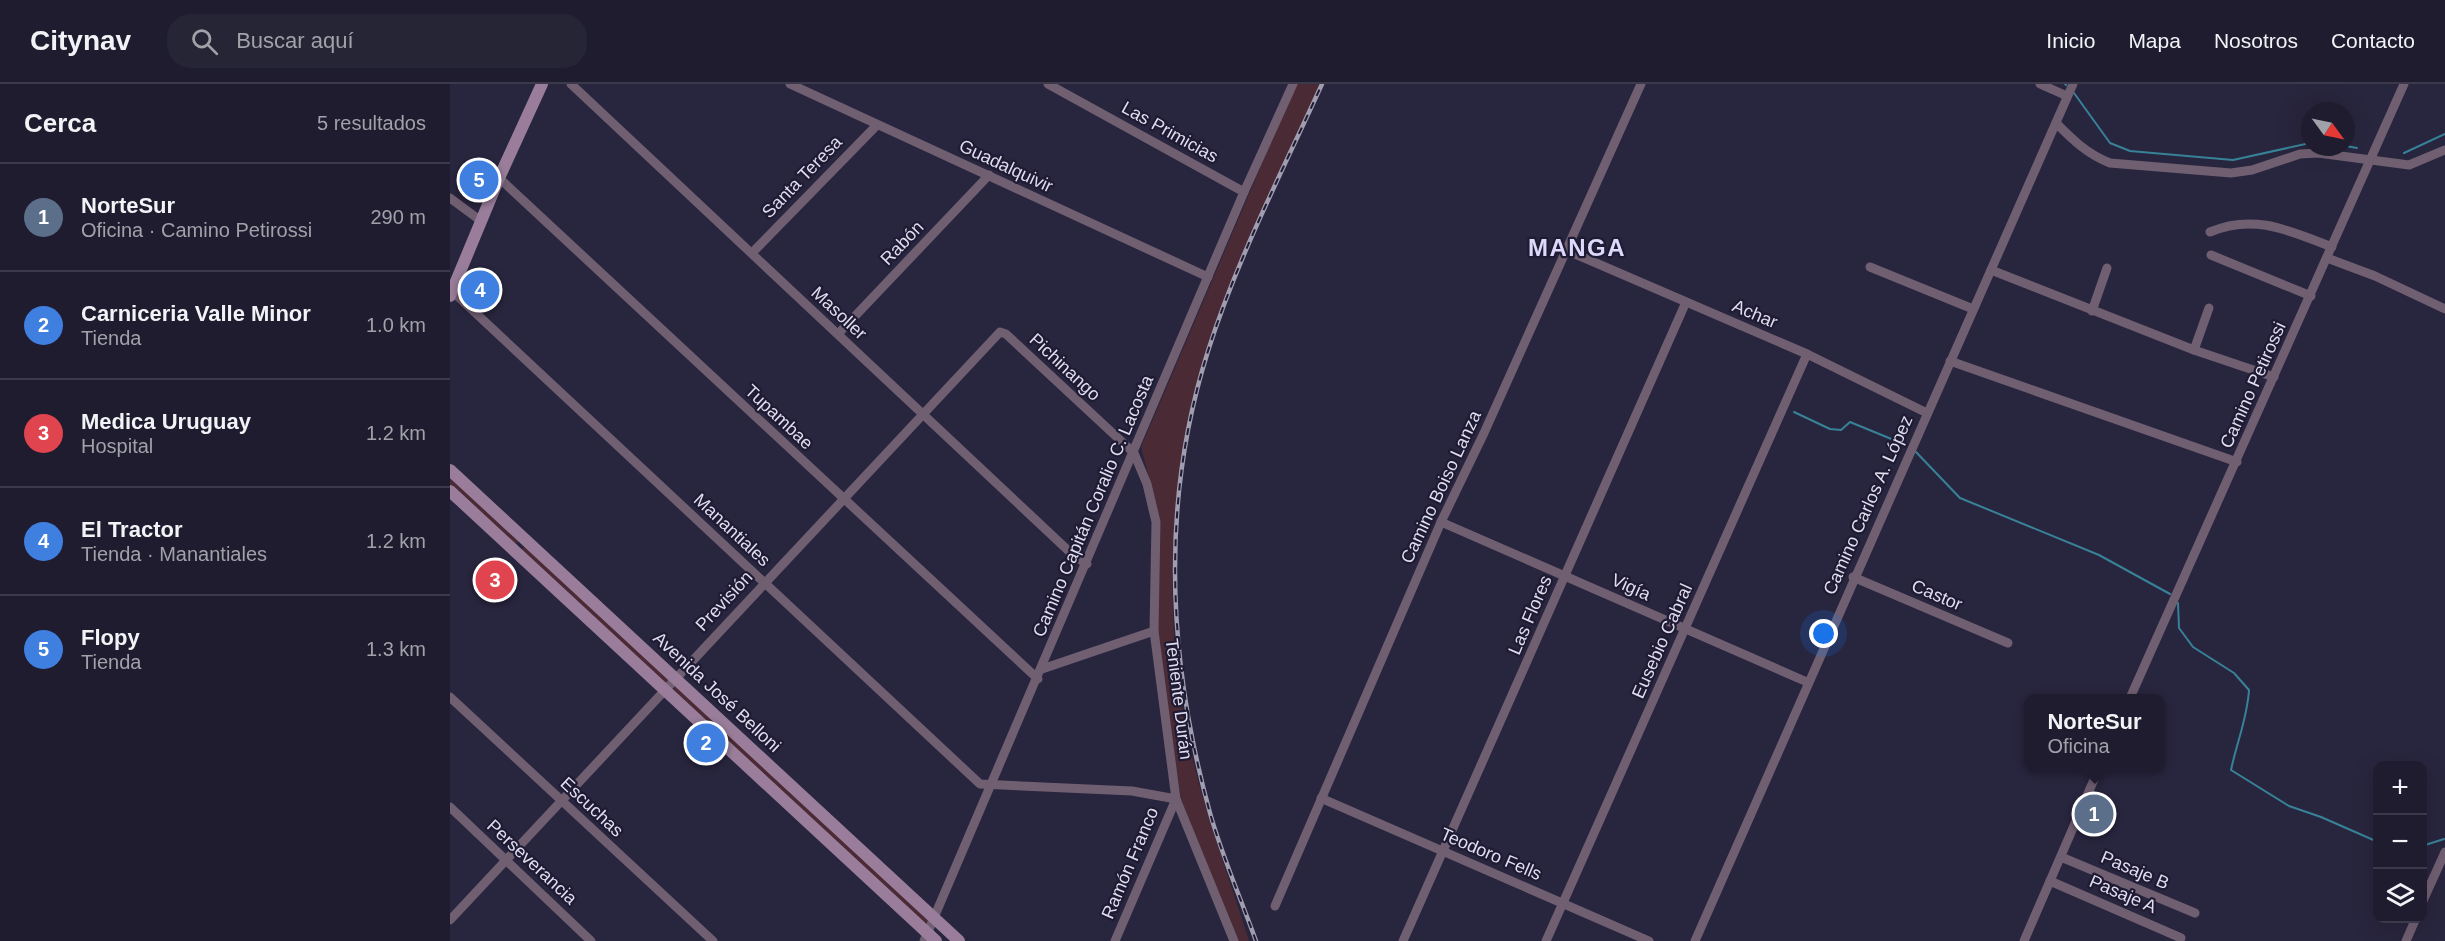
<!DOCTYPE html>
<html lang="es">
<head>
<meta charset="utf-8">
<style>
	:root { --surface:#1e1c2e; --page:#262536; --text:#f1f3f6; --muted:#a1a1aa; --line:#3c3a4a; --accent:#0f766e }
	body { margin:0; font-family:Arial,sans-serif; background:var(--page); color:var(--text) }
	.controls { position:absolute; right:18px; bottom:18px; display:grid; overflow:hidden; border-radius:12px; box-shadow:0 6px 24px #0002 }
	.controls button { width:54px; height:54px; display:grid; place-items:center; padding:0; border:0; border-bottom:2px solid var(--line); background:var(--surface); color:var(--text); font:30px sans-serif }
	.compass { position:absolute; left:1851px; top:18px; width:54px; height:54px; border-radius:50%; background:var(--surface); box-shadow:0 6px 24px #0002; rotate:123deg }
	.you { position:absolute; left:1374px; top:550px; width:21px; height:21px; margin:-15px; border:4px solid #fff; border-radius:50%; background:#1a73e8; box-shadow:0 0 0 9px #1a73e833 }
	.badge { display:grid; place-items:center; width:39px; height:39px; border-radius:50%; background:var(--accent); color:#fff; font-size:20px; font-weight:700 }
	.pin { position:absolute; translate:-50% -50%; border:3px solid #fff; box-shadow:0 2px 6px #0006 }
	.popup { position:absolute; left:1574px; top:610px; width:141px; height:78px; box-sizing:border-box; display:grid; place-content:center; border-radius:12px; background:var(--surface); filter:drop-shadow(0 2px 4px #0005); font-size:20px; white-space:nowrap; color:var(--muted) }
	.popup b { font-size:22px; color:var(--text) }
	.popup::after { content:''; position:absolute; left:50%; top:100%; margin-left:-12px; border:12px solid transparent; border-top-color:var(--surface) }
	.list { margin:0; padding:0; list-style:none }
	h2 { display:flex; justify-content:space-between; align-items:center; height:78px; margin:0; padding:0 24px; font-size:26px }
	h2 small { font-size:20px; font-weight:400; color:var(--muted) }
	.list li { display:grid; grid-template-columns:39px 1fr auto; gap:18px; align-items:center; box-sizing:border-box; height:108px; padding:0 24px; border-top:2px solid var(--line) }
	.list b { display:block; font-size:22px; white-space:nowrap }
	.list p { margin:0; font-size:20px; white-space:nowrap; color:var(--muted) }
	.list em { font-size:20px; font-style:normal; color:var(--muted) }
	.icon { flex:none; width:33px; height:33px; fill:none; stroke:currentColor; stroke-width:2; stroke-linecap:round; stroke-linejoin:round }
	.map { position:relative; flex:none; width:1995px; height:857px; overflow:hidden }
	header { display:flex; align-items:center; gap:36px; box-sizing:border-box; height:84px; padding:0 30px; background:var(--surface); border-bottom:2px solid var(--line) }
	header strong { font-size:28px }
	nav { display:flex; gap:33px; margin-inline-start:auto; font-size:21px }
	.search { width:420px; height:54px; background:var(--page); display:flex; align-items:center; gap:15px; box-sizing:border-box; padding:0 21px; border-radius:24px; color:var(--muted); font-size:22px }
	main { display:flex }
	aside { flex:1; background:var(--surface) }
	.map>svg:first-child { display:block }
	.grass { fill:#4a2a34 }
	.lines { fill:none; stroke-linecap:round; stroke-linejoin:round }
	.stream { stroke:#388298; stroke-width:2 }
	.street { stroke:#705f71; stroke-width:9 }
	.secondary { stroke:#997d9a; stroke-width:12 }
	.rail-casing { stroke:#a09db1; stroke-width:4.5 }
	.rail { stroke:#1f1b34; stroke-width:2; stroke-dasharray:7; stroke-linecap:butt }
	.labels { text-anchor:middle; stroke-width:4.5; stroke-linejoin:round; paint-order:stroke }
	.street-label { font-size:18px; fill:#dfddee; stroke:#1f1b34 }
	.district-label { font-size:24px; font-weight:bold; letter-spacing:1.5px; fill:#dcd9fb; stroke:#1f1b34 }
</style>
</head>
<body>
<header>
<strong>Citynav</strong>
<div class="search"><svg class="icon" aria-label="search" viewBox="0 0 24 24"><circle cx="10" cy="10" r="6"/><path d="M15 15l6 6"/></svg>Buscar aquí</div>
<nav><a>Inicio</a><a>Mapa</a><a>Nosotros</a><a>Contacto</a></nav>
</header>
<main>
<aside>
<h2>Cerca<small>5 resultados</small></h2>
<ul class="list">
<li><span class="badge" style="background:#5c6f8a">1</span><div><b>NorteSur</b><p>Oficina · Camino Petirossi</p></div><em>290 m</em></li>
<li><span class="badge" style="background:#3f7fe0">2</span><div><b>Carniceria Valle Minor</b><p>Tienda</p></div><em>1.0 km</em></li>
<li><span class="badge" style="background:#e0444e">3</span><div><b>Medica Uruguay</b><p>Hospital</p></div><em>1.2 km</em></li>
<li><span class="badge" style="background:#3f7fe0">4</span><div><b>El Tractor</b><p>Tienda · Manantiales</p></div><em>1.2 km</em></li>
<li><span class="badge" style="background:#3f7fe0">5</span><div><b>Flopy</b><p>Tienda</p></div><em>1.3 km</em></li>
</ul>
</aside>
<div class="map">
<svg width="1995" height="857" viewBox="0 0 1995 857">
	<rect width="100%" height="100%" fill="#28253e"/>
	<g class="grass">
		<path d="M846,0H870C840,68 806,134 779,203C724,344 708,495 736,644C750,717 777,786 799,857H788L731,716L707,553L708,429L691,363Z"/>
		<path d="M0,389L69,458L64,460L0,402Z"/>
		<path d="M75,462L221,593L215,600L71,466Z"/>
		<path d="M225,602L481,835L476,841L223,606Z"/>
	</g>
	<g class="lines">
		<g class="stream">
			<path d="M1615,0L1616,1"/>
			<path d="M1624,9L1660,59L1680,67L1783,76L1860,59"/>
			<path d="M1896,62L1907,64"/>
			<path d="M1954,69L1995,50"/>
			<path d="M1344,328L1380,345L1391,346L1400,338L1456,361"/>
			<path d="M1466,368L1510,414L1649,471L1720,510"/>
			<path d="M1728,519L1729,544L1743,563L1784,589L1799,606C1797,636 1787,657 1781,686L1839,722L1871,733L1928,758"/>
			<path d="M1972,762L1994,755"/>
		</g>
		<g class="street">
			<path d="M121,0L624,472L637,480"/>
			<path d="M340,0L758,193"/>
			<path d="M598,0L794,108"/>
			<path d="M1590,0L1617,12"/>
			<path d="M1606,39C1623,56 1637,70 1660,79L1781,89L1802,86L1850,70L1868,69L1959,81L1995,66"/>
			<path d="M49,94L588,595"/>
			<path d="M0,114L31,137"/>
			<path d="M1760,148C1804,129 1840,147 1882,163"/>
			<path d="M1116,166L1357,270L1477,329"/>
			<path d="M302,169L427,41"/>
			<path d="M1761,171L1861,212"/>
			<path d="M1877,174L1925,192L1995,225"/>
			<path d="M1420,183L1523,225"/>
			<path d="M1541,186L1744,266L1824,293"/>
			<path d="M2,207L530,700L682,707L726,715L665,857"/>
			<path d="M1642,227L1657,184"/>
			<path d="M388,250L539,91"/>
			<path d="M1744,266L1759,224"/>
			<path d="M1500,277L1787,378"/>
			<path d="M991,438L1357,598"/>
			<path d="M1403,493L1558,559"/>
			<path d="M592,585L704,547"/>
			<path d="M0,613L263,857"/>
			<path d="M1680,614L1954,0"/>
			<path d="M871,714L1199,857"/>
			<path d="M0,723L141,857"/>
			<path d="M1611,773L1745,829"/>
			<path d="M1600,797L1731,854"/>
			<path d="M1972,819L1995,768"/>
			<path d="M825,822L991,438L1034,349L1191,0"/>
			<path d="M0,836L550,248L556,250L684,369L697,400L706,438L704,547L726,715L784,857"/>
			<path d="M474,857L794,108L843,0"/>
			<path d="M953,857L1236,218"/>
			<path d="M1096,857L1357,270"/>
			<path d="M1245,857L1623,0"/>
			<path d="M1574,857L1649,684"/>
			<path d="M1956,857L1966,834"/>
		</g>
		<g class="secondary">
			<path d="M0,212L49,94L92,0"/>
			<path d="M0,386L509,857"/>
			<path d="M0,407L486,857"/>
		</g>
		<defs>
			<path id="rail" d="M806,857C791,815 772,772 760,729C718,577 710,419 758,267C787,175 832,88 872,0"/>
		</defs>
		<use href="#rail" class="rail-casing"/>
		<use href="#rail" class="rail"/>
	</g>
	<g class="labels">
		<g class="street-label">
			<text transform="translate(720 48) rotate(29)" y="6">Las Primicias</text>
			<text transform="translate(556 82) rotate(25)" y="6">Guadalquivir</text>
			<text transform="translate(352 93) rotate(-46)" y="6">Santa Teresa</text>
			<text transform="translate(452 159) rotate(-46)" y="6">Rabón</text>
			<text transform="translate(389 229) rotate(43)" y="6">Masoller</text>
			<text transform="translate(1305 230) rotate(23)" y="6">Achar</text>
			<text transform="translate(615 283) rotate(43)" y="6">Pichinango</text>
			<text transform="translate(1803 301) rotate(-66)" y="6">Camino Petirossi</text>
			<text transform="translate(329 333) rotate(43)" y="6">Tupambae</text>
			<text transform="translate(991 403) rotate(-65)" y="6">Camino Boiso Lanza</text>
			<text transform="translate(1418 421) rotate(-66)" y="6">Camino Carlos A. López</text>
			<text transform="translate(643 422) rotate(-67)" y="6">Camino Capitán Coralio C. Lacosta</text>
			<text transform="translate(282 446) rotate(43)" y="6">Manantiales</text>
			<text transform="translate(1181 503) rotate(24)" y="6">Vigía</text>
			<text transform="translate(1487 511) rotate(23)" y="6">Castor</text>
			<text transform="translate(274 517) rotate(-47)" y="6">Previsión</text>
			<text transform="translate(1080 531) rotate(-67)" y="6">Las Flores</text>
			<text transform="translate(1212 557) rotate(-66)" y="6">Eusebio Cabral</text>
			<text transform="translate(267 608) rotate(43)" y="6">Avenida José Belloni</text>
			<text transform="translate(729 615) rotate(83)" y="6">Teniente Durán</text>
			<text transform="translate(142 723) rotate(43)" y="6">Escuchas</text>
			<text transform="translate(1041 770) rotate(23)" y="6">Teodoro Fells</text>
			<text transform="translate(82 778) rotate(43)" y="6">Perseverancia</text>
			<text transform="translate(680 779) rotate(-67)" y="6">Ramón Franco</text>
			<text transform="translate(1685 786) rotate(23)" y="6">Pasaje B</text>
			<text transform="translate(1673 810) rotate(23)" y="6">Pasaje A</text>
		</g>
		<g class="district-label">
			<text x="1127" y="172">MANGA</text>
		</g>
	</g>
</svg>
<div class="controls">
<button>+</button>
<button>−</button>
<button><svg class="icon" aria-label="layers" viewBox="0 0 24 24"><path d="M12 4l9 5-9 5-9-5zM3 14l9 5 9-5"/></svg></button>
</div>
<svg class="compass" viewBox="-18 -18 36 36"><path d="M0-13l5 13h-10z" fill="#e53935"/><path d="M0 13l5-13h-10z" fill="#a1a1aa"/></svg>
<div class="you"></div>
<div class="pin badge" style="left:1644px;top:730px;background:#5c6f8a">1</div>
<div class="popup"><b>NorteSur</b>Oficina</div>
<div class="pin badge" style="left:256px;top:659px;background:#3f7fe0">2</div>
<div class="pin badge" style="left:45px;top:496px;background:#e0444e">3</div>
<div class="pin badge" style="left:30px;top:206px;background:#3f7fe0">4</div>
<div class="pin badge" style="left:29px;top:96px;background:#3f7fe0">5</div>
</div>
</main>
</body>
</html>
